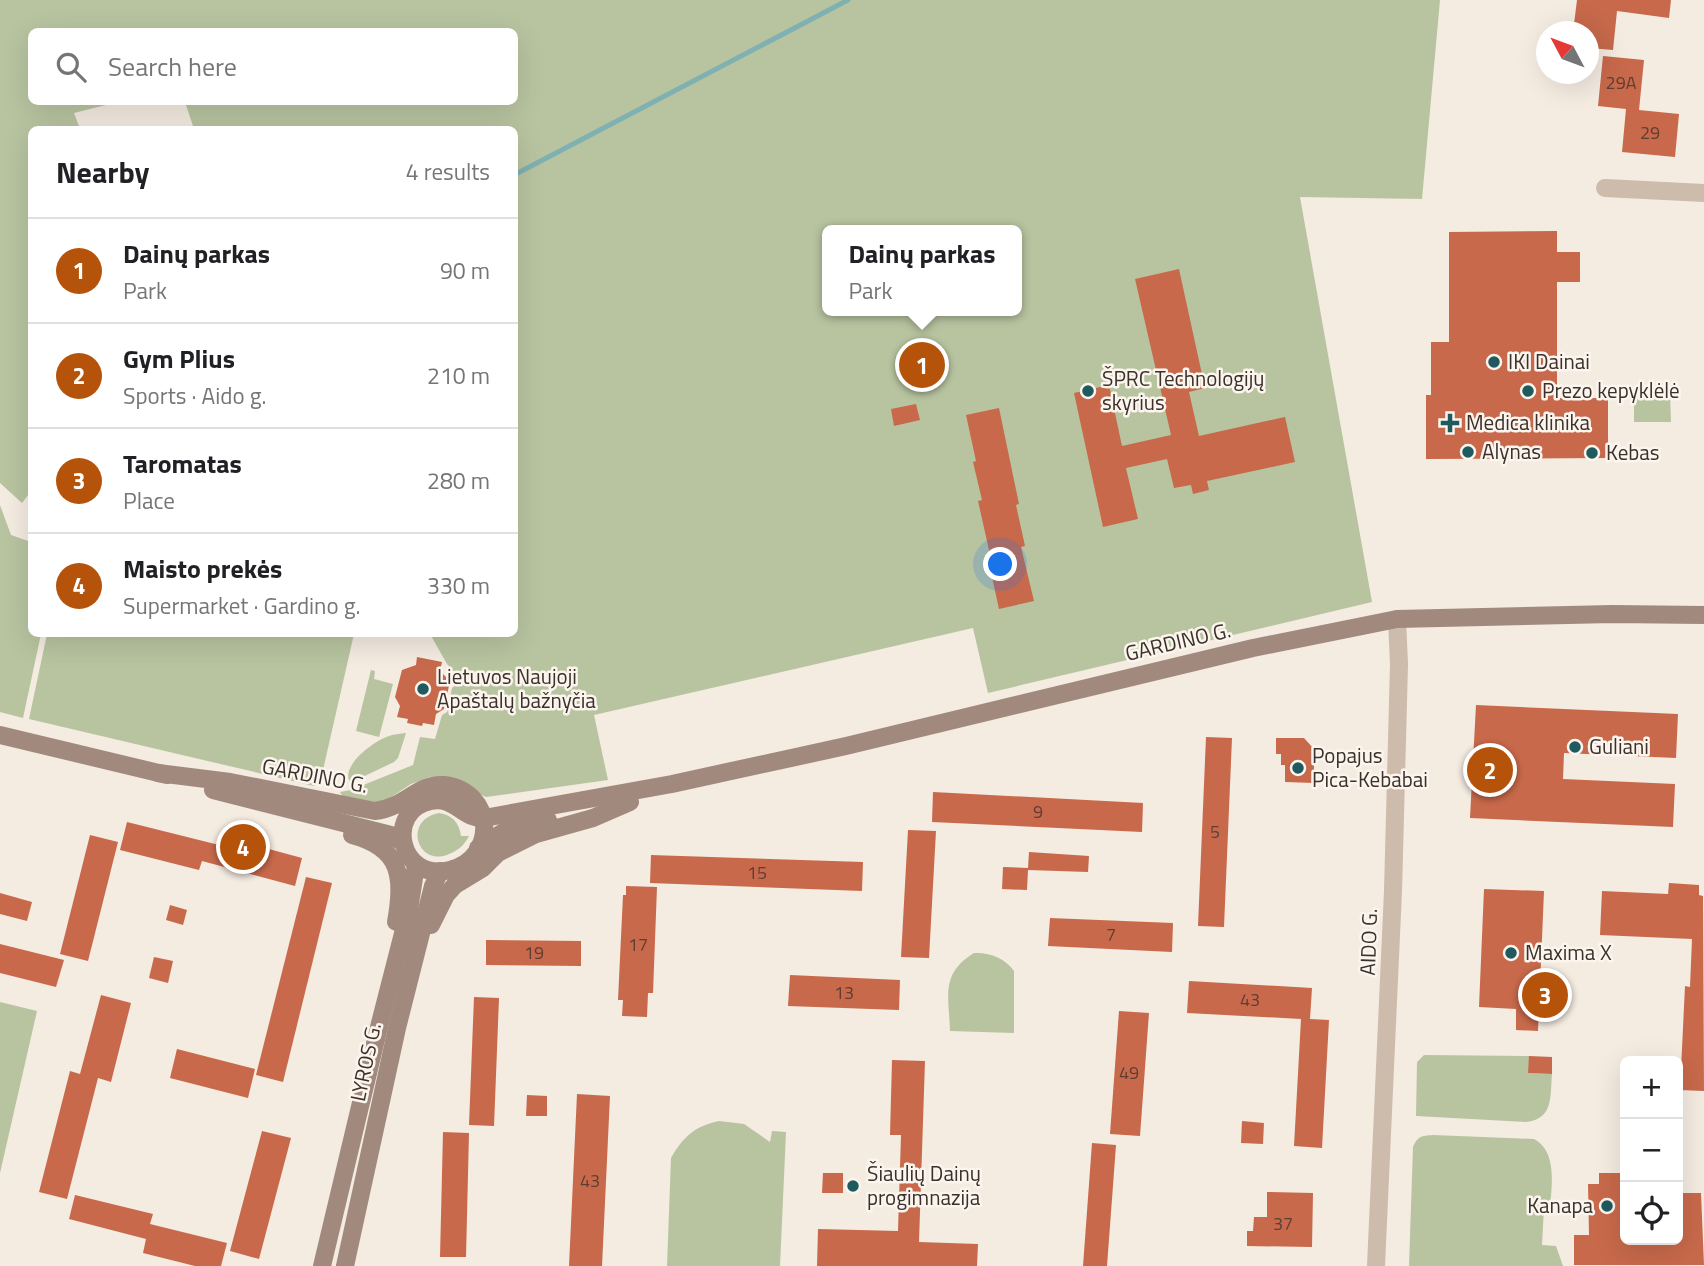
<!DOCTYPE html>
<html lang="en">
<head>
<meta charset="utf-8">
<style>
	:root { --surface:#fff; --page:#f2f2f2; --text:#202124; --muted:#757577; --line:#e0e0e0; --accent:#b45309 }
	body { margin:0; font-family:"Titillium Web",sans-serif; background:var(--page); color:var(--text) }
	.controls { position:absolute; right:21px; bottom:21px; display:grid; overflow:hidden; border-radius:10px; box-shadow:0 7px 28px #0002 }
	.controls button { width:63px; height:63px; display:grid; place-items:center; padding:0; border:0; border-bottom:2px solid var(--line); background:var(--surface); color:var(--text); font:35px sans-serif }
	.compass { position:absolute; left:1536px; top:21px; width:63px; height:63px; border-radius:50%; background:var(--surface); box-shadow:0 7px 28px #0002; rotate:311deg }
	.you { position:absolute; left:1001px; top:565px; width:24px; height:24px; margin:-18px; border:5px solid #fff; border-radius:50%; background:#1a73e8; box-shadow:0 0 0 10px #1a73e833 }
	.badge { display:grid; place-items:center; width:46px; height:46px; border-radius:50%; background:var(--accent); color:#fff; font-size:23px; font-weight:700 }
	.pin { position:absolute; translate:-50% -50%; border:4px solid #fff; box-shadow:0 2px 7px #0006 }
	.popup { position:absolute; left:822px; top:225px; width:200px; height:91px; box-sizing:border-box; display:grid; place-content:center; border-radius:10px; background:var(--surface); filter:drop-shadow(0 2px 5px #0005); font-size:23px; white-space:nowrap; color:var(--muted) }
	.popup b { font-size:26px; color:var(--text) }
	.popup::after { content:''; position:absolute; left:50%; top:100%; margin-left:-14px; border:14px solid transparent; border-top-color:var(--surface) }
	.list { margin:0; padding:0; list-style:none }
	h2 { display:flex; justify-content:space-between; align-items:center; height:91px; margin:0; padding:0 28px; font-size:30px }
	h2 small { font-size:23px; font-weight:400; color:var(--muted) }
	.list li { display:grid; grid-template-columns:46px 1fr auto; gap:21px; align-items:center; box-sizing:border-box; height:105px; padding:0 28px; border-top:2px solid var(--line) }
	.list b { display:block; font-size:26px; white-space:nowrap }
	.list p { margin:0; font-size:23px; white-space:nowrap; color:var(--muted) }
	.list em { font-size:23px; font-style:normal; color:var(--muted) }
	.icon { flex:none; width:38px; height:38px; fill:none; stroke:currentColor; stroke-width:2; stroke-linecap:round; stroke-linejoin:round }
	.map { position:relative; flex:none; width:1704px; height:1266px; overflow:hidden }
	.search { position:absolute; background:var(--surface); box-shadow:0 7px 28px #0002; left:28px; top:28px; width:490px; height:77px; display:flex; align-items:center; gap:18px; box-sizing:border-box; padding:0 24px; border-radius:10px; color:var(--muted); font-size:26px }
	.panel { position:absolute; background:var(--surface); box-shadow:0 7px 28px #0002; left:28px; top:126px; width:490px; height:511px; border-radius:10px }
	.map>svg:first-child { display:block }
	.green { fill:#b8c4a0; fill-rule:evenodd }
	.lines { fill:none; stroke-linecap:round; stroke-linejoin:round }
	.stream { stroke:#7fb0b2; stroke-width:5 }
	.building { fill:#c8694b }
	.street { stroke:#cdbbac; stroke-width:18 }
	.secondary { stroke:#a18a7d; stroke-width:18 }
	.poi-dot { fill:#1f5a5e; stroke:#fbf5ee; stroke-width:2.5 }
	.labels { text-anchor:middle; stroke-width:5; stroke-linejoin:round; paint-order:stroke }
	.number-label { font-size:18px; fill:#5e3e33 }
	.poi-label { font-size:21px; fill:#3b302b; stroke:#fbf5ee; text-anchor:start }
	.street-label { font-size:21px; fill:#3b302b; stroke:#fbf5ee }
</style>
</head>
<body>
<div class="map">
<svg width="1704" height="1266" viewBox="0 0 1704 1266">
	<rect width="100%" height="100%" fill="#f4ebe1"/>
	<g class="green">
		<path d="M0,0H1440L1422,199L1300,197L1372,602L988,693L973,628L594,715L608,780L486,797L440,777H431L411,784L382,803L344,798L340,792L351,790L413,765L420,737L435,739L442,715L447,712L452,688L462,680L447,664L430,634H514V130L194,129L185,102H514V32H32V102H118L74,113L80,129L32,130L31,491L22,503L0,483ZM828,230H1016V311H828Z"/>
		<path d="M1670,394L1671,422H1634V395Z"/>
		<path d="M0,505L11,535L31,542L32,634H41L23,718L0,712Z"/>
		<path d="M47,634H354L320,783L314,786L29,719Z"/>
		<path d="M371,670L375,671L374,679L393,684L379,737L356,731Z"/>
		<path d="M406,733L398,758L394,762L352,782L349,780C343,764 374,741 389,736C394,734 400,734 406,733Z"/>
		<path d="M439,813C452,815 459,822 461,836H469C465,844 458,851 449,854C418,868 402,820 439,813Z"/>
		<path d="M974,953C989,952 1005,958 1014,971V1033L950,1031C949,996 940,974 974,953Z"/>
		<path d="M0,1002L37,1011L0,1173Z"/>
		<path d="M1424,1055L1529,1056V1073L1552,1074C1550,1096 1554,1119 1526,1122L1416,1116L1417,1062Z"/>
		<path d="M719,1121L744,1124L770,1142L772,1131L786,1132L780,1266H667L671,1158C683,1137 695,1126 719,1121Z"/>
		<path d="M1433,1135L1534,1139C1557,1151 1552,1185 1550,1207H1544L1542,1245L1556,1246L1563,1266H1409L1413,1147C1418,1136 1421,1136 1433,1135Z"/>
	</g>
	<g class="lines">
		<path class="stream" d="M514,175L848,0"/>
	</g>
	<g class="building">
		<path d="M1577,0H1671L1669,18L1617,11L1613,50L1588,48V32H1573Z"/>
		<path d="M1603,56L1644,60L1639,110L1679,114L1675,157L1622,152L1626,109L1598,106Z"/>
		<path d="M1557,231V252H1580V282H1557V398H1608V458L1426,459V395H1431V342H1449V232Z"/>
		<path d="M1179,269L1205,388L1189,392L1199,436L1285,417L1295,462L1207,481L1209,490L1193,494L1191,485L1174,488L1167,459L1126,468L1138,519L1103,527L1074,393L1109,385L1122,446L1171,435L1135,279Z"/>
		<path d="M916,404L920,420L894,426L891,409Z"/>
		<path d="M999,408L1019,504L1016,505L1025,546L1021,547L1034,601L999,609L988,559H991L978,501L982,500L973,462L976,461L966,415Z"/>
		<path d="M417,657L442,662L440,671L450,681L444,709L436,714L434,725L423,723L422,726L407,723L408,719L397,717L400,706L395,697L402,670L416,665Z"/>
		<path d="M1476,705L1678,714L1676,758L1564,753L1563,779L1675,784L1673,827L1470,818Z"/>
		<path d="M1206,737L1232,738L1224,927L1198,926Z"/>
		<path d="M1276,738H1304L1314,749V783L1285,782V765H1281V754H1276Z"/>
		<path d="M933,792L1143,803L1142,832L932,822Z"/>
		<path d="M127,822L223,846L225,837L302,858L295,886L202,861L199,870L120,850Z"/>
		<path d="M908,830L936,831L929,958L901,957Z"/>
		<path d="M90,835L118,842L88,961L60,954Z"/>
		<path d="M1029,852L1089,856L1088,872L1028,870L1027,890L1002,889L1003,867L1028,868Z"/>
		<path d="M651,855L863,862L862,891L650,883Z"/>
		<path d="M306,877L332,883L283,1082L256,1075Z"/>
		<path d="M1669,883L1699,885V895L1703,896L1704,1091L1680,1090L1685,986L1690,987L1692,939L1600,935L1602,891L1668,894Z"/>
		<path d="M626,886L657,887L653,993H648L647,1017L622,1016L623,1000H618L623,895H626Z"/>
		<path d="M1484,889L1544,891L1540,986H1551L1550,1005L1539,1004L1538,1031L1516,1030V1009L1479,1007Z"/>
		<path d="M0,893L32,902L27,921L0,914Z"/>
		<path d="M170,905L187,910L183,925L166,920Z"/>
		<path d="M1050,918L1173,923L1172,952L1048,946Z"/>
		<path d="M486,940L581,941V966L486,965Z"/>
		<path d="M0,944L64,960L56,987L0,973Z"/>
		<path d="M154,957L173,961L168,983L149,978Z"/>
		<path d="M790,975L900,980L899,1010L788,1006Z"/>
		<path d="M1189,981L1312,988L1310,1019L1329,1020L1322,1148L1294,1146L1301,1019L1187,1013Z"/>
		<path d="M101,995L131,1003L111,1082L98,1078L67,1199L39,1192L70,1071L80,1074Z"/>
		<path d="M474,997L499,998L494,1126L469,1125Z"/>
		<path d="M1119,1011L1149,1013L1140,1136L1110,1134Z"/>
		<path d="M177,1049L255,1069L248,1098L170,1078Z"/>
		<path d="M1529,1056L1552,1057V1074L1528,1073Z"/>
		<path d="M892,1060L925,1061L919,1242L978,1244L977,1266H817L818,1229L898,1231L901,1135H890Z"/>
		<path d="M577,1094L610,1096L602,1266H569Z"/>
		<path d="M527,1095L547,1096V1116H526Z"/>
		<path d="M1242,1121L1264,1123L1263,1144L1241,1143Z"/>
		<path d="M262,1131L291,1138L259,1259L230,1251Z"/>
		<path d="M443,1132L469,1133L466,1257H440Z"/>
		<path d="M1092,1143L1116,1145L1107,1266H1083Z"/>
		<path d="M823,1173H843V1193H822Z"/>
		<path d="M1599,1173H1625V1240H1678V1193H1701L1704,1265H1574V1235H1589L1588,1184H1599Z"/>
		<path d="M1267,1192L1313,1193L1312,1247L1247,1246V1231H1253L1254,1217H1267Z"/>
		<path d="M75,1195L153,1214L150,1224L227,1243L221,1266H195L143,1253L146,1239L69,1219Z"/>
	</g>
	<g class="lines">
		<g class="street">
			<path d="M1605,188L1704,193"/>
			<path d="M1376,1266L1393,891L1399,664L1397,619"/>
		</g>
		<g class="secondary">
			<path d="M0,735L167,775"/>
			<path d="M158,773L230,782L375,811C404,808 418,783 444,785C495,791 498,858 450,870C399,883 384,810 431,801C455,796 463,820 484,818L672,784L846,746L1253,648L1397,619L1612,614L1704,615"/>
			<path d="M213,790L391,835L402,842"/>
			<path d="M352,835C402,848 404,878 396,922"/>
			<path d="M478,848L508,829L548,820"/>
			<path d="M431,925L446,895L455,885L483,868L498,853L536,834L593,818L630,802"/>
			<path d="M322,1266L379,1027L409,910L416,865"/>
			<path d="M345,1266L397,1028L433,886L440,871"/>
		</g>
	</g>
	<g class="poi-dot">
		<circle cx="1494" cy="362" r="7"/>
		<circle cx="1088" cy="391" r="7"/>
		<circle cx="1528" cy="391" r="7"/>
		<path d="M1446.5 412.5h7v7h7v7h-7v7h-7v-7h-7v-7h7z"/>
		<circle cx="1468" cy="452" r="7"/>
		<circle cx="1592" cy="453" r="7"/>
		<circle cx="423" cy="689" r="7"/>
		<circle cx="1575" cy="747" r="7"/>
		<circle cx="1298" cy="768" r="7"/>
		<circle cx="1511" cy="953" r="7"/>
		<circle cx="853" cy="1186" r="7"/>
		<circle cx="1607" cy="1206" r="7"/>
	</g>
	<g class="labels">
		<g class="number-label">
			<text x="1621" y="89">29A</text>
			<text x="1650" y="139">29</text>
			<text x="1038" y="818">9</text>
			<text x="1215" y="838">5</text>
			<text x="757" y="879">15</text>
			<text x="1111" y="941">7</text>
			<text x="638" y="951">17</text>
			<text x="534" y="959">19</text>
			<text x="844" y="999">13</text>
			<text x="1250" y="1006">43</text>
			<text x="1129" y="1079">49</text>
			<text x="590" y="1187">43</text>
			<text x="1283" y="1230">37</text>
		</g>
		<g class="poi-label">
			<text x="1508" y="369">IKI Dainai</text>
			<text x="1102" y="386">ŠPRC Technologijų<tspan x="1102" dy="24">skyrius</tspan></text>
			<text x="1542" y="398">Prezo kepyklėlė</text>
			<text x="1466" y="430">Medica klinika</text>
			<text x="1482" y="459">Alynas</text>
			<text x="1606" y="460">Kebas</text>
			<text x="437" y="684">Lietuvos Naujoji<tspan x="437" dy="24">Apaštalų bažnyčia</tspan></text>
			<text x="1589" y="754">Guliani</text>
			<text x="1312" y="763">Popajus<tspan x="1312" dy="24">Pica-Kebabai</tspan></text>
			<text x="1525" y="960">Maxima X</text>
			<text x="867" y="1181">Šiaulių Dainų<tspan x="867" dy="24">progimnazija</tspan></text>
			<text x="1593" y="1213" text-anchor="end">Kanapa</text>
		</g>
		<g class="street-label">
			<text transform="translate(1178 642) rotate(-13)" y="7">GARDINO G.</text>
			<text transform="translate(315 776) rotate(11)" y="7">GARDINO G.</text>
			<text transform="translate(1369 942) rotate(-88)" y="7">AIDO G.</text>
			<text transform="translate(366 1062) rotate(-78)" y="7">LYROS G.</text>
		</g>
	</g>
</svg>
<div class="controls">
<button>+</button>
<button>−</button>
<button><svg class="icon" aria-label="locate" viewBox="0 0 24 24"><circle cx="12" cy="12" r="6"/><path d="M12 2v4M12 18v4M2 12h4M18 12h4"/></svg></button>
</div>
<svg class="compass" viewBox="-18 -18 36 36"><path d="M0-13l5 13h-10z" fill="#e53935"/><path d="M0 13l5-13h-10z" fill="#757577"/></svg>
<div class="you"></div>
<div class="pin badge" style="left:922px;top:365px">1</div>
<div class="popup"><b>Dainų parkas</b>Park</div>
<div class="pin badge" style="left:1490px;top:770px">2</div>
<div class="pin badge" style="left:1545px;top:995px">3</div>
<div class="pin badge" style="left:243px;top:847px">4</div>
<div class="search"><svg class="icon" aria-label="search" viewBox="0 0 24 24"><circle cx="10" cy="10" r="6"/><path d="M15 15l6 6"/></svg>Search here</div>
<section class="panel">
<h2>Nearby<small>4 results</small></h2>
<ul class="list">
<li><span class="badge">1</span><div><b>Dainų parkas</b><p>Park</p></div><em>90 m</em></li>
<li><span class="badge">2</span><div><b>Gym Plius</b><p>Sports · Aido g.</p></div><em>210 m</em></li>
<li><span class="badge">3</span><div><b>Taromatas</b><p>Place</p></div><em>280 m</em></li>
<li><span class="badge">4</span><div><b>Maisto prekės</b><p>Supermarket · Gardino g.</p></div><em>330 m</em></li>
</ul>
</section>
</div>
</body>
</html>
